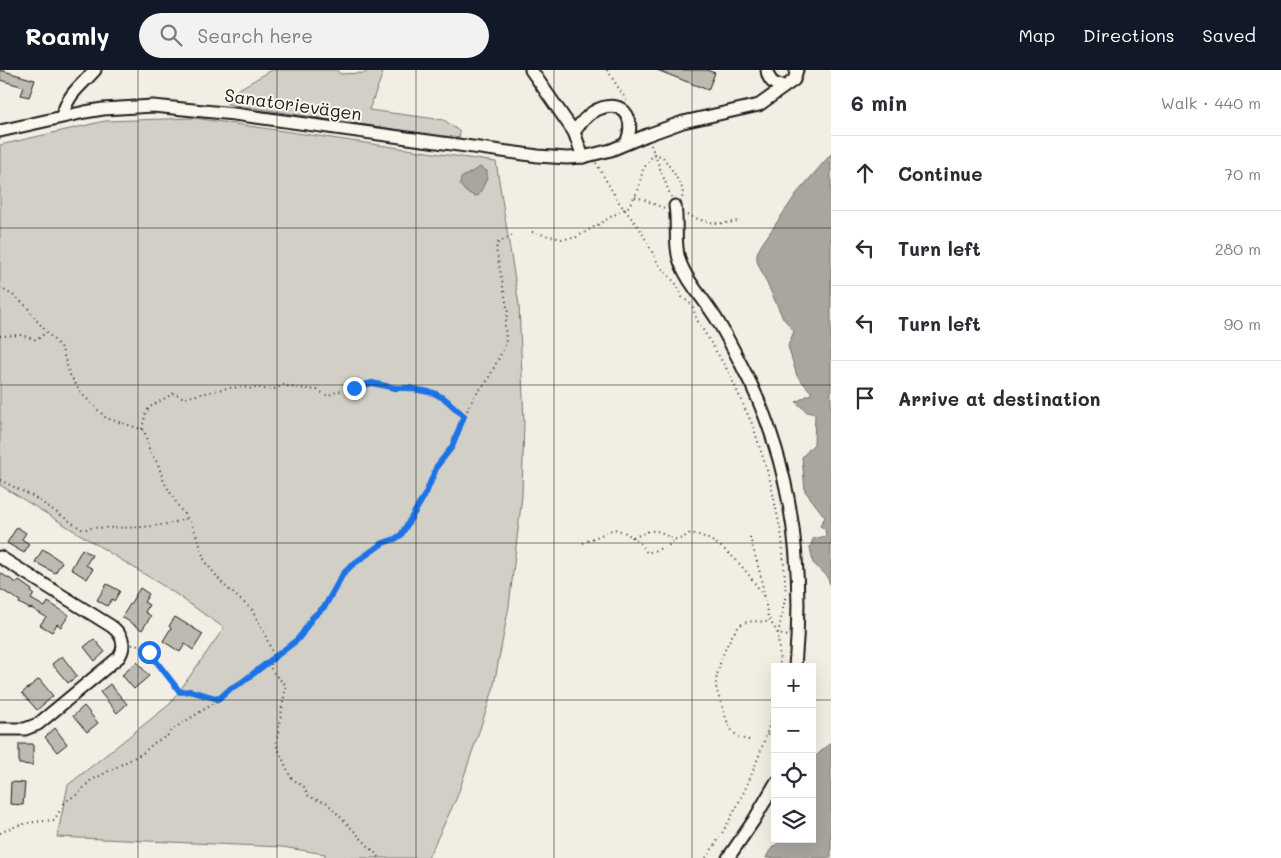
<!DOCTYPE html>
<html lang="en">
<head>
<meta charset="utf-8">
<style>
	:root { --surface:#fff; --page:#f2f2f3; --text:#2b2b33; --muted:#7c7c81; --line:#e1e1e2; --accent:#111827 }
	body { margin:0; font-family:Mali,sans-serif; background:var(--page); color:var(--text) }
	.controls { position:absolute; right:15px; bottom:15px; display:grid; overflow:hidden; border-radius:0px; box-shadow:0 5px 20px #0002 }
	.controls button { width:45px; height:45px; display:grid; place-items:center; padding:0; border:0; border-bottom:1px solid var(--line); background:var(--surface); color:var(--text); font:25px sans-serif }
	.stop { position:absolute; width:15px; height:15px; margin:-11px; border:4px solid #1a73e8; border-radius:50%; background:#fff }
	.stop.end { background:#1a73e8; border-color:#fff; box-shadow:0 1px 5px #0008 }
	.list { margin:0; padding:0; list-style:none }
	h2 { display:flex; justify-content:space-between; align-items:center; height:65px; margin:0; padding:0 20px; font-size:21px }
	h2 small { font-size:16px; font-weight:400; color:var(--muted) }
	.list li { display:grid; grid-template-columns:32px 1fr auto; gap:15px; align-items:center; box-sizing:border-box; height:75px; padding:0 20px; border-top:1px solid var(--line) }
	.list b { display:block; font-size:19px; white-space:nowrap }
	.list em { font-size:16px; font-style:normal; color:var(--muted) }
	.icon { flex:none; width:28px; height:28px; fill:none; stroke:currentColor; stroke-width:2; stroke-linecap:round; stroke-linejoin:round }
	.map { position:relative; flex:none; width:831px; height:788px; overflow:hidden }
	header { display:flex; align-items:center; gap:30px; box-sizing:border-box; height:70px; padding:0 25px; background:var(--accent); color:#fff }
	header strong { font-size:24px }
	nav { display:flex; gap:28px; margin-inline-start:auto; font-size:18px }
	.search { width:350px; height:45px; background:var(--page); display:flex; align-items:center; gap:12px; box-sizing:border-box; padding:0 18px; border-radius:28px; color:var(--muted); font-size:19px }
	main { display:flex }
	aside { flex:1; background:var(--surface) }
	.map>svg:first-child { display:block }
	.green { fill:#d2cfc6; stroke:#777671 }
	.water { fill:#a9a6a0; stroke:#716f6b }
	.building { fill:#bdbab1; stroke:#1c1c1c }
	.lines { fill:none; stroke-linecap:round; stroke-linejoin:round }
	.minor-casing { stroke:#1c1c1c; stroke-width:15 }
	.path { stroke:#1c1c1c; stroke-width:2; stroke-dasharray:1 4; stroke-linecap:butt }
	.minor { stroke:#fbf7ec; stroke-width:11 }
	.route { stroke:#1a73e8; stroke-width:6 }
	.grid { fill:none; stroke:#1c1c1c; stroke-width:1; stroke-opacity:0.55 }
	.labels { text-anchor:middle; stroke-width:4; stroke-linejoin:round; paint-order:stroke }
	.street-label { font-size:18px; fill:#1c1c1c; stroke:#fbf7ec }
</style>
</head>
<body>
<header>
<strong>Roamly</strong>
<div class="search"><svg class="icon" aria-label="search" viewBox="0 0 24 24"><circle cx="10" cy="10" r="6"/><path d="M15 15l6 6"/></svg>Search here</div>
<nav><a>Map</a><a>Directions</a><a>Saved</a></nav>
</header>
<main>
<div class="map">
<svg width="831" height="788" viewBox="0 0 831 788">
	<rect width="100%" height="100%" fill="#f2eee4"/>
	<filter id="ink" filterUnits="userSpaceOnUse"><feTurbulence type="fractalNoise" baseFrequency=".02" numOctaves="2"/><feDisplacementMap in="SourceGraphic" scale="10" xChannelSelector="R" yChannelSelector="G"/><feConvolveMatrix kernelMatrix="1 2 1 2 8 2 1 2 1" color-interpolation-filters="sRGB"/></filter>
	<g filter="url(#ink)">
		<g class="green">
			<path d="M272,0H337L340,4L365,3L369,0H384L369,40L444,50L460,62L459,69L227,34L232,23Z"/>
			<path d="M194,48L496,92L519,235L524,351L522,426L509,536L493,620L457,727L428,788H325V784L282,777L57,767L68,715L170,634L224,558L170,520L0,415V75L105,51Z"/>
		</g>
		<g class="water">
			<path d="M831,84V516L826,505L813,493L810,477L813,469L826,466L825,459L820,456L825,447L805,421L802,387L814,374L815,344L807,342L796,332L812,323L797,306L788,276L794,261L783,248L759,196L757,191V183L762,174L797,123Z"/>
			<path d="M480,97L487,101V108L479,125L475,126L466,122L460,115L461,108Z"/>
			<path d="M831,672V788H766C774,767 793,769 812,769V708L815,687Z"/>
		</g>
		<g class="building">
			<path d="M0,0L35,10L29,27L21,25L24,17L0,10Z"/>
			<path d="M657,0H707L715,3L708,20Z"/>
			<path d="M17,457L26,463L22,469L29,474L24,483L7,473Z"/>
			<path d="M43,479L62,492L55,503L35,492Z"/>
			<path d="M82,479L92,485L86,495L93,499L87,509L71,499Z"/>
			<path d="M0,503L17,513L19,511L32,520L31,522L34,524L31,529L45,537L48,532L69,545L61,557L57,554L52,562L40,555L46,547L31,538L30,539L19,533L20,531L0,519Z"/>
			<path d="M107,514L120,521L114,531L112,529L107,536L97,530Z"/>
			<path d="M140,518L149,524L144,532L149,535L145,542L151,546L142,560L122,547Z"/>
			<path d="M175,547L203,564L193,580L185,574L180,582L163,571L171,558L169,556Z"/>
			<path d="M94,569L105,582L95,591L84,577Z"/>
			<path d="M62,586L77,606L68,613L52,594Z"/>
			<path d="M137,592L149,606L134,619L122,605Z"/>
			<path d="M39,609L53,626L37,640L22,623Z"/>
			<path d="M110,614L127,634L117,643L100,622Z"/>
			<path d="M84,636L98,653L87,662L73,646Z"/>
			<path d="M55,658L67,674L57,682L45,667Z"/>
			<path d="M19,674H33V695L19,694Z"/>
			<path d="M11,712L25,713L23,735L10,734Z"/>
		</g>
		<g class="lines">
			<defs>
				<g id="minor">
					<path d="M767,0C768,10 774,16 784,16"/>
					<path d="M62,46C69,22 80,17 95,0"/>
					<path d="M0,61L85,42L103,39L153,36L234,44L538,86L567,88L583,87L574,62L531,0"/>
					<path d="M574,62C579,55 585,47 593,42C620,26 638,46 626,73"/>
					<path d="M583,87L611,80L647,65L683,52L759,35L794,10L797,0"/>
					<path d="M675,136C678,153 674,172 679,189C686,211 705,230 717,250C730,271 740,293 751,314C793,403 804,500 795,597"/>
					<path d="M0,487L111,556C122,564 127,575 119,587L38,654L25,659H0"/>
					<path d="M728,788L754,750L775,714"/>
				</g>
			</defs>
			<use href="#minor" class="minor-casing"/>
			<g class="path">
				<path d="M607,0L627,31"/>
				<path d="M651,75L671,127"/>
				<path d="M596,93L618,131L640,159L659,195L677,215L682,227L692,235L697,250L728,301L753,356L770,410L782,467L786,524L778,564L780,597"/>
				<path d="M635,127C646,129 655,136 666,138"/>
				<path d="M687,145C705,152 719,156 738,151"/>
				<path d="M532,162L562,169L575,168L628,137L638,121L643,99L654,84L663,87L674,103L683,120L682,129"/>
				<path d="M0,218L16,227L27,237L38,252L62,279L69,303L80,322L106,348L144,360L150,382L158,394L164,412L180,439L191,453L198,469L205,492L224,515L252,540L264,562L274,587L270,597L275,605L286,615L276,674L291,708L304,717L307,725L319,731L326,732L380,788"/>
				<path d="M0,266L21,265L37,270L46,262"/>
				<path d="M142,359L146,342L150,337L174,323L184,328L227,318L242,317L253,319L257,317C267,321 275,320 284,314L289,317L317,320L328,326L333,323L372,313L395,318H409L434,323L445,329L464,346"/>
				<path d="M0,410L32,426L83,460L89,458C118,457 159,460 187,448"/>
				<path d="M632,467L640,473L647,483L668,476L674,470"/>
				<path d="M750,467L761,507L768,547L778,564L788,566"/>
				<path d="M583,473L614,459L624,462L632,467C639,467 644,461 651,461C669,459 669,479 690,463C722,468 748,501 764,527"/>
				<path d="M132,575L136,574L149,582L180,622L190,621L219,629"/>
				<path d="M767,665L775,658"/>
				<path d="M749,670C728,667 727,649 721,633C719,627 716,621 716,614C716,600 730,559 744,553C751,550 762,552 770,552"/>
				<path d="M0,763C20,753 31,752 54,750L66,731L78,724L90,711L143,683L154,673L167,666L176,657L216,632L231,618L241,613L273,590L302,564L312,548L325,536L343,504L352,495L383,473L395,469L401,465L425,423L437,396L452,377L470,334L476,324L487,311L505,276L506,269L505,256L508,242L496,179L498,173L513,165"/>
				<path d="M706,788C738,742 762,687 775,633"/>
			</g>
			<use href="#minor" class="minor"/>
		</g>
	</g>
	<g class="lines" filter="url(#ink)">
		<path class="route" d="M149,582L180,622L190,621L219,629L231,618L241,613L297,570L302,564L312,548L325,536L343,504L352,495L383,473L395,469L401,465L426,423L437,396L452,377L464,346L445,329L434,323L408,318H395L372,313L354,318"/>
	</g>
	<path class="grid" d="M138,0V788M277,0V788M416,0V788M554,0V788M692,0V788M0,158H831M0,315H831M0,473H831M0,630H775M812,630H831"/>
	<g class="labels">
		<g class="street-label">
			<text transform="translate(293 35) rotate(8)" y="6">Sanatorievägen</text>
		</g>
	</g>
</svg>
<div class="controls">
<button>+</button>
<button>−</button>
<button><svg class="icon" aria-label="locate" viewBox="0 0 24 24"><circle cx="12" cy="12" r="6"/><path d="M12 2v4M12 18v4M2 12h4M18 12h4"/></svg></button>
<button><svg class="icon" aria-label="layers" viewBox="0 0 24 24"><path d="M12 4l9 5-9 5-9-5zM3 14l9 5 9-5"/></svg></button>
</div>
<div class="stop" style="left:149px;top:582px"></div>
<div class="stop end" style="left:354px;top:318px"></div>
</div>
<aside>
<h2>6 min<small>Walk · 440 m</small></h2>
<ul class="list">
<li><svg class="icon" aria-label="ahead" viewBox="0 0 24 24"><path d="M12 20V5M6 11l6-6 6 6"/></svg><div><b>Continue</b></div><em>70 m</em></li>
<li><svg class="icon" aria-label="left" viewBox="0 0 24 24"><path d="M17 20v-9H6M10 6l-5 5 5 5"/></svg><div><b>Turn left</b></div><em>280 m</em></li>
<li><svg class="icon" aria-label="left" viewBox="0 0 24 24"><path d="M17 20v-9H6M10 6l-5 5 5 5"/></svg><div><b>Turn left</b></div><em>90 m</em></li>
<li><svg class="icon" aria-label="arrive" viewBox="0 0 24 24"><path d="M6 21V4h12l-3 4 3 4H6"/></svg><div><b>Arrive at destination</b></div></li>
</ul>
</aside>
</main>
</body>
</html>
